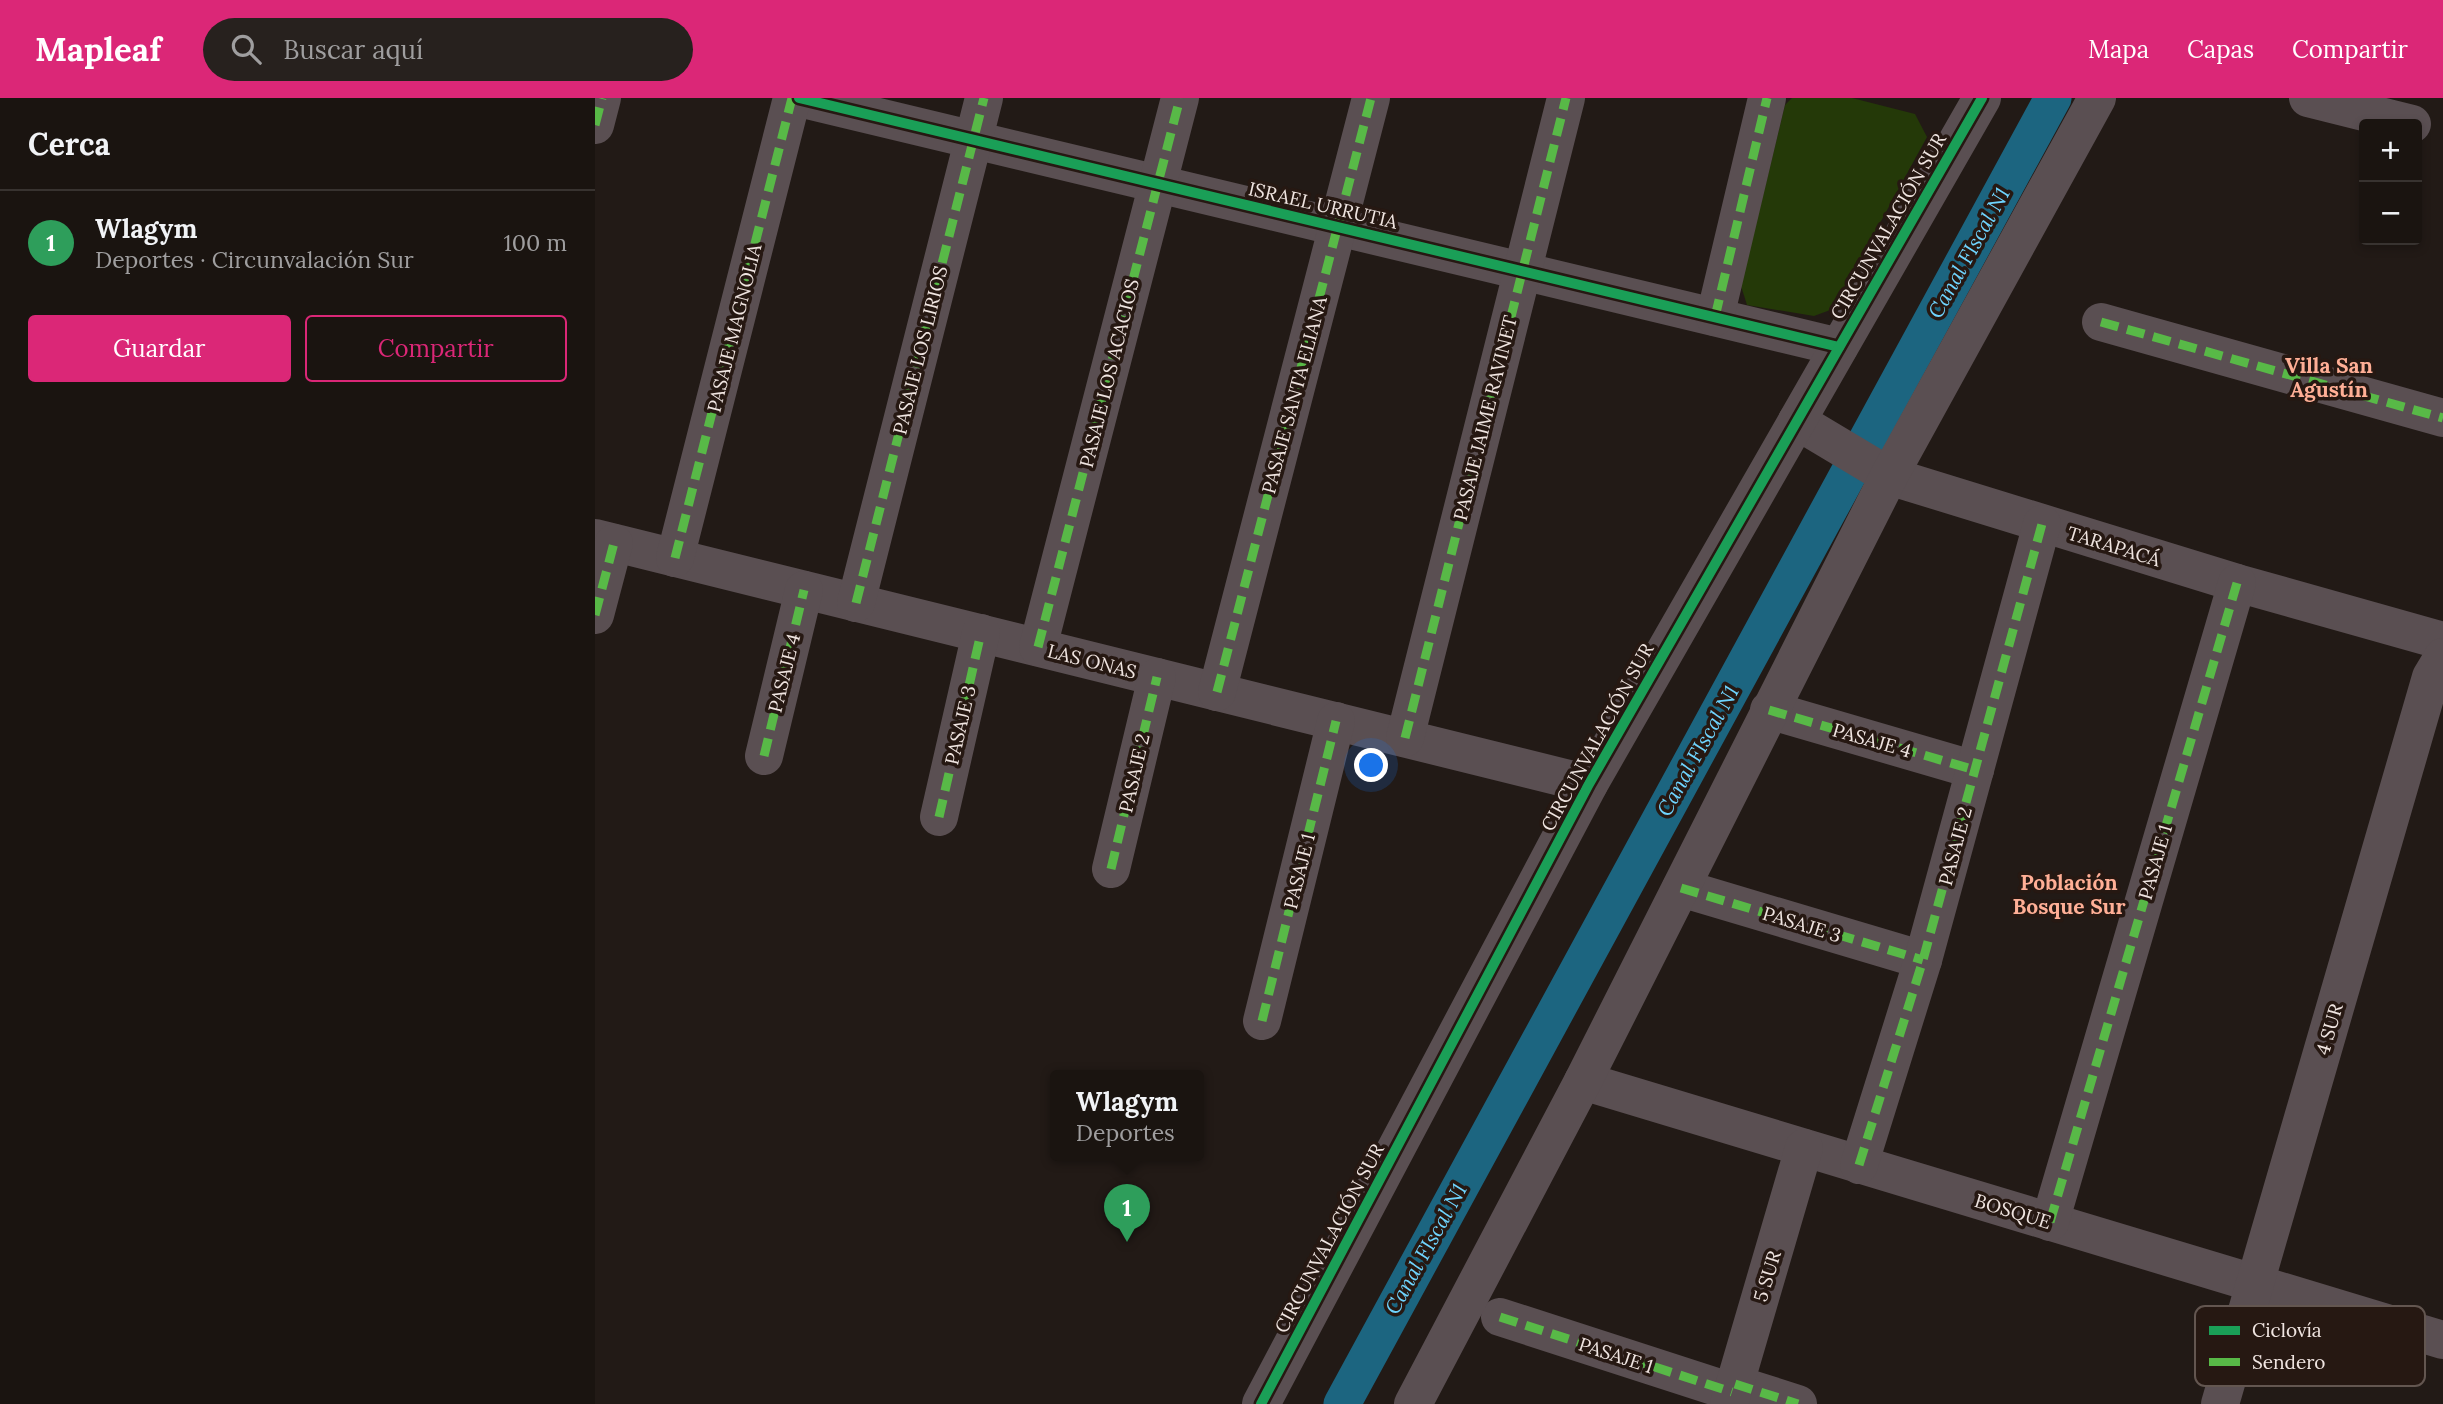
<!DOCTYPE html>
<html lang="es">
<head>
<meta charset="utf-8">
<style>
	:root { --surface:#1a1410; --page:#27211e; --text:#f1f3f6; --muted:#9f9e9f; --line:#383330; --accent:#db2777 }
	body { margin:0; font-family:Lora,serif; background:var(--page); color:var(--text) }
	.controls { position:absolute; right:21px; top:21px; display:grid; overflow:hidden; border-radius:7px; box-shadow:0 4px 10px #0003 }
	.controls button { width:63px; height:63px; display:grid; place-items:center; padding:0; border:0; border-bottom:2px solid var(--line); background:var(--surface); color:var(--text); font:35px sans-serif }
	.you { position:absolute; left:777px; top:668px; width:24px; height:24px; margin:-18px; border:5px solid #fff; border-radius:50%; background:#1a73e8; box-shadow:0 0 0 10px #1a73e833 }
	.badge { display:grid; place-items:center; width:46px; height:46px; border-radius:50%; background:var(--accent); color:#fff; font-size:23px; font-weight:700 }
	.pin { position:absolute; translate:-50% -58px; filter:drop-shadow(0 2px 4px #0008) }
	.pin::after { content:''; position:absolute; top:37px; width:24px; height:21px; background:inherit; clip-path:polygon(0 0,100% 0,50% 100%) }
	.popup { position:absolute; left:455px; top:972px; width:154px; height:91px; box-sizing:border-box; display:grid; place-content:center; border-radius:7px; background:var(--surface); filter:drop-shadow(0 2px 5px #0005); font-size:23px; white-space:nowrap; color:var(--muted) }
	.popup b { font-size:26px; color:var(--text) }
	.popup::after { content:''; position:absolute; left:50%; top:100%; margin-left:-14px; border:14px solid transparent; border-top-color:var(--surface) }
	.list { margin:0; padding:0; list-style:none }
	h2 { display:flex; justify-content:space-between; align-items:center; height:91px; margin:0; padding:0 28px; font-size:30px }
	h2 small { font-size:23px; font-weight:400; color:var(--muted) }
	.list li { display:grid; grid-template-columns:46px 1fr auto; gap:21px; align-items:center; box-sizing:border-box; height:105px; padding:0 28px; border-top:2px solid var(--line) }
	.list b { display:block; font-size:26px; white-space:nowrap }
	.list p { margin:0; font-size:23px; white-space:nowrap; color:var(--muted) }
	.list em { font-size:23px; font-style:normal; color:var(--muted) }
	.actions { display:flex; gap:14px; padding:21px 28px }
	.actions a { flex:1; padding:16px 0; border:2px solid var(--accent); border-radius:7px; text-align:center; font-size:24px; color:var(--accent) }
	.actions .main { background:var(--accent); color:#fff }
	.icon { flex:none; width:38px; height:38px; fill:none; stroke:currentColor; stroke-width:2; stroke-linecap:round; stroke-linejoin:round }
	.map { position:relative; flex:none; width:1848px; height:1306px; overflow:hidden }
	header { display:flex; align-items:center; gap:42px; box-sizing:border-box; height:98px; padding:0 35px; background:var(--accent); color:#fff }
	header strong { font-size:33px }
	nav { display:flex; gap:38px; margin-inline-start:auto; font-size:24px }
	.search { width:490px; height:63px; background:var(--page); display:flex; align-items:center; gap:18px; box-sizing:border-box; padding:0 24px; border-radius:38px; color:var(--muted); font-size:26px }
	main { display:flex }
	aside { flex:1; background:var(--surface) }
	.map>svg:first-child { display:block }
	.green { fill:#243908 }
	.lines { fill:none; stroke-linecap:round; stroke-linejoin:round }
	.canal { stroke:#1c6580; stroke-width:37 }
	.street { stroke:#5a4f52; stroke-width:38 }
	.quiet { stroke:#58b947; stroke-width:9; stroke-dasharray:18 9; stroke-linecap:butt }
	.cycleway-casing { stroke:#261812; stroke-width:15 }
	.cycleway { stroke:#1a9f57; stroke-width:10 }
	.labels { text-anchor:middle; stroke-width:7; stroke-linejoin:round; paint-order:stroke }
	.street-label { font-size:19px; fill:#f0e5e1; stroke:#261812 }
	.water-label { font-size:21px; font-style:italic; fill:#6fd4fe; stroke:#261812 }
	.neighbourhood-label { font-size:21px; font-weight:bold; fill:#ffaf96; stroke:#261812 }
	.key { fill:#261812; stroke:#635650; stroke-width:2 }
	.key-label { font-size:19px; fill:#f0e5e1 }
</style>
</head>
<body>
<header>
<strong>Mapleaf</strong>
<div class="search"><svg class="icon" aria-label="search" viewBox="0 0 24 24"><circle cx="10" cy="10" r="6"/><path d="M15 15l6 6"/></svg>Buscar aquí</div>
<nav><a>Mapa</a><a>Capas</a><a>Compartir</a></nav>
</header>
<main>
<aside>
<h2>Cerca<small></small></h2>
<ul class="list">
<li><span class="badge" style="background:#2e9e5b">1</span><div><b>Wlagym</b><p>Deportes · Circunvalación Sur</p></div><em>100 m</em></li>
</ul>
<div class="actions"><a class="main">Guardar</a><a>Compartir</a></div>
</aside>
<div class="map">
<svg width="1848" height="1306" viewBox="0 0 1848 1306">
	<rect width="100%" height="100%" fill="#221a16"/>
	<path class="green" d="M1197,0H1257L1320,16L1332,39L1238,211L1219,218L1152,207L1146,188L1190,7Z"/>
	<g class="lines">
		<path class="canal" d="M747,1306L1458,0"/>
		<g class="street">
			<path d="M204,0L1244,249"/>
			<path d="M1713,0L1817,26"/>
			<path d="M0,27L7,0"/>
			<path d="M1120,219L1172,0"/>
			<path d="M1506,224L1848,320"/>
			<path d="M1202,323L1294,378L1642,485L1848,543"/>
			<path d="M0,440L994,686"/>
			<path d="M80,460L197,0"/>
			<path d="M261,505L389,0"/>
			<path d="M0,517L19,445"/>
			<path d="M443,549L585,0"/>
			<path d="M622,594L776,0"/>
			<path d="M1174,612L1380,672"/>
			<path d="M810,640L971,0"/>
			<path d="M169,658L209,492"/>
			<path d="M344,719L386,535"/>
			<path d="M516,771L562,579"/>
			<path d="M1086,790L1328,862"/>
			<path d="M667,923L741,623"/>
			<path d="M988,983L1848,1242"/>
			<path d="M1264,1067L1328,862L1447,426"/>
			<path d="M1455,1124L1642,485"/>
			<path d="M905,1219L1137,1294"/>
			<path d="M1140,1286L1203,1306"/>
			<path d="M666,1306L994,686L1387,0"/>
			<path d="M818,1306L988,983L1294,378L1502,0"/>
			<path d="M1134,1306L1209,1050"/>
			<path d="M1625,1306L1836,579L1848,559"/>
		</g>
		<g class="quiet">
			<path d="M0,27L7,0"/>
			<path d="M1120,219L1172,0"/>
			<path d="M1506,224L1848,320"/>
			<path d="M80,460L197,0"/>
			<path d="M261,505L389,0"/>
			<path d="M0,517L19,445"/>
			<path d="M443,549L585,0"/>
			<path d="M622,594L776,0"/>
			<path d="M1174,612L1380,672"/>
			<path d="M810,640L971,0"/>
			<path d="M169,658L209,492"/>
			<path d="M344,719L386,535"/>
			<path d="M516,771L562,579"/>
			<path d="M1086,790L1328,862"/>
			<path d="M667,923L741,623"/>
			<path d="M1264,1067L1328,862L1447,426"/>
			<path d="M1455,1124L1642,485"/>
			<path d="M905,1219L1137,1294"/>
			<path d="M1140,1286L1203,1306"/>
		</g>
		<defs>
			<g id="cycleway">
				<path d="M204,0L1244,249"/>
				<path d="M666,1306L994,686L1387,0"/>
			</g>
		</defs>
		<use href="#cycleway" class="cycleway-casing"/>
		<use href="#cycleway" class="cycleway"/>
	</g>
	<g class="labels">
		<g class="street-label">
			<text transform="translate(728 107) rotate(13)" y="7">ISRAEL URRUTIA</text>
			<text transform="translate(1293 128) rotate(-60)" y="7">CIRCUNVALACIÓN SUR</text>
			<text transform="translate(139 230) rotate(-76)" y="7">PASAJE MAGNOLIA</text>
			<text transform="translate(325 252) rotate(-76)" y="7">PASAJE LOS LIRIOS</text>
			<text transform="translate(514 275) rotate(-76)" y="7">PASAJE LOS ACACIOS</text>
			<text transform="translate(699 297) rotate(-75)" y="7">PASAJE SANTA ELIANA</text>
			<text transform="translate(890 320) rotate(-76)" y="7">PASAJE JAIME RAVINET</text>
			<text transform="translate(1519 448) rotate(17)" y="7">TARAPACÁ</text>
			<text transform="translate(497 563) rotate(14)" y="7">LAS ONAS</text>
			<text transform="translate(189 575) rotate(-76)" y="7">PASAJE 4</text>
			<text transform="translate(365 627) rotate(-77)" y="7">PASAJE 3</text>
			<text transform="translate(1002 639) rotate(-61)" y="7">CIRCUNVALACIÓN SUR</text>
			<text transform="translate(1277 642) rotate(16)" y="7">PASAJE 4</text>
			<text transform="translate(539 675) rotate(-77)" y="7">PASAJE 2</text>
			<text transform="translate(1360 748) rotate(-75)" y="7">PASAJE 2</text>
			<text transform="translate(1560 764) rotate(-74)" y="7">PASAJE 1</text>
			<text transform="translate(704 773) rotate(-76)" y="7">PASAJE 1</text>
			<text transform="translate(1207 826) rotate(17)" y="7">PASAJE 3</text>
			<text transform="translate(1734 931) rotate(-74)" y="7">4 SUR</text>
			<text transform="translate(1418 1113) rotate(17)" y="7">BOSQUE</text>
			<text transform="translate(734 1140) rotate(-62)" y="7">CIRCUNVALACIÓN SUR</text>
			<text transform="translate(1172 1178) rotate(-73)" y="7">5 SUR</text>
			<text transform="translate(1021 1257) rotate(18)" y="7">PASAJE 1</text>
		</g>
		<g class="water-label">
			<text transform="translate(1374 155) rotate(-61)" y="7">Canal FIscal N1</text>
			<text transform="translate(1103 653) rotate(-61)" y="7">Canal FIscal N1</text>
			<text transform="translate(831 1151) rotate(-61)" y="7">Canal FIscal N1</text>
		</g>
		<g class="neighbourhood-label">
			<text x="1734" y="275">Villa San<tspan x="1734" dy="24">Agustín</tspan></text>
			<text x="1474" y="792">Población<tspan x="1474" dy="24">Bosque Sur</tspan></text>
		</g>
	</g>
	<rect x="1600" y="1208" width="230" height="80" rx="10" class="key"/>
	<rect x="1614" y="1228" width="31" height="9" fill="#1a9f57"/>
	<rect x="1614" y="1260" width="31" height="8" fill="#58b947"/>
	<g class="key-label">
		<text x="1657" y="1239">Ciclovía</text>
		<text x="1657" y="1271">Sendero</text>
	</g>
</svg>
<div class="controls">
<button>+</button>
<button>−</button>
</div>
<div class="you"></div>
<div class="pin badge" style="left:532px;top:1144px;background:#2e9e5b">1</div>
<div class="popup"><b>Wlagym</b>Deportes</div>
</div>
</main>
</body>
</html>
